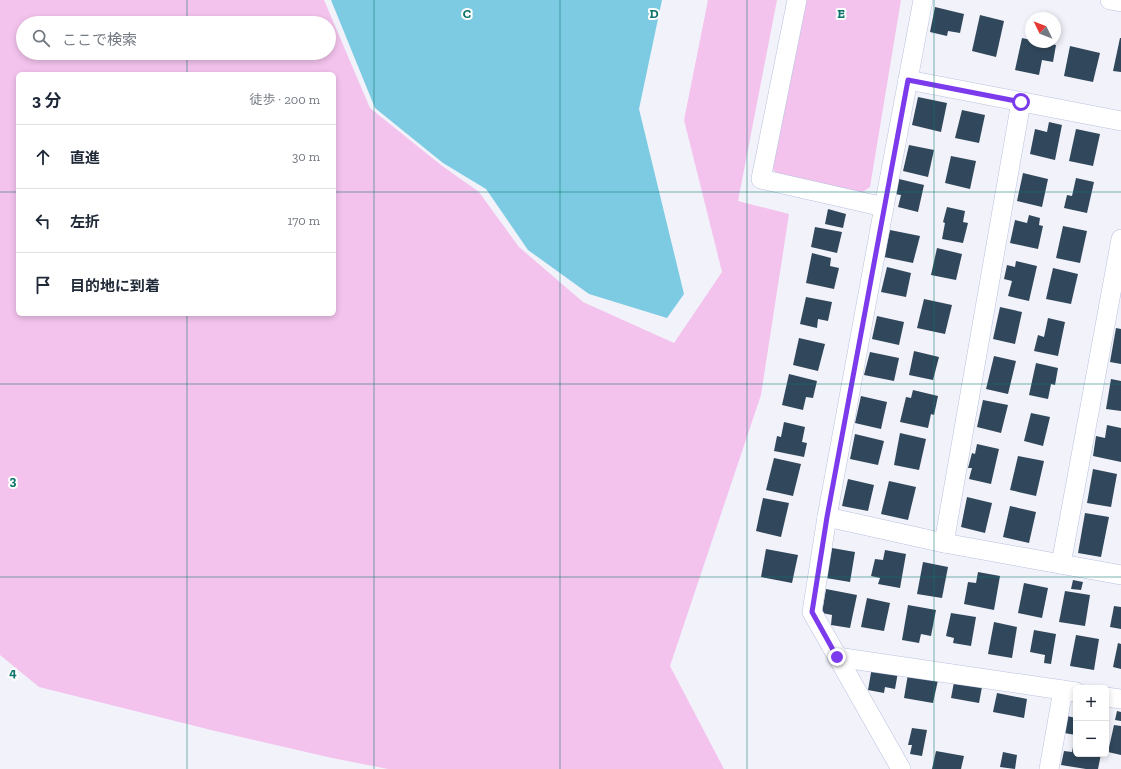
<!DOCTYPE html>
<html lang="ja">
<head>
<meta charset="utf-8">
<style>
	:root { --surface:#fff; --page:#f6f6f7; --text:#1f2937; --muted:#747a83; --line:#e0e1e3 }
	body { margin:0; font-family:"Zilla Slab","Noto Sans JP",serif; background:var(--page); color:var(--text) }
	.controls { position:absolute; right:12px; bottom:12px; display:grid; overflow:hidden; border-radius:6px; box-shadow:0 2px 6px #0003 }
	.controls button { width:36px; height:36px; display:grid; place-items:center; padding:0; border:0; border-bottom:1px solid var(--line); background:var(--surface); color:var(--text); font:20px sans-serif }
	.compass { position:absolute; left:1025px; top:12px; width:36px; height:36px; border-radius:50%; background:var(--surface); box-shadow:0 2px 6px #0003; rotate:313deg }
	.stop { position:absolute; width:12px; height:12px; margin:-9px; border:3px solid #7c3aed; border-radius:50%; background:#fff }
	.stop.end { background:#7c3aed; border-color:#fff; box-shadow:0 1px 4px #0008 }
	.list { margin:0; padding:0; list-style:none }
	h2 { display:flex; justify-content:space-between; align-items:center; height:52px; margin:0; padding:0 16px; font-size:17px }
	h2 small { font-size:13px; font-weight:400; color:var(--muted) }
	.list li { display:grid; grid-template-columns:26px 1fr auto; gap:12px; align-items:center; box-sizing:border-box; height:64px; padding:0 16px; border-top:1px solid var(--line) }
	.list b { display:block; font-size:15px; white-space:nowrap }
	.list em { font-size:13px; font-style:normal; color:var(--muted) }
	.icon { flex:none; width:22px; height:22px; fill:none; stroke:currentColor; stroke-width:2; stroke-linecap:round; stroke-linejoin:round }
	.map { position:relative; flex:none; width:1121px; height:769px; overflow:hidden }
	.search { position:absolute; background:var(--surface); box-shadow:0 2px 6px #0003; left:16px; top:16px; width:320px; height:44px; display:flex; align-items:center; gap:10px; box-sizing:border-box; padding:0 14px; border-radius:22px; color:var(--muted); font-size:15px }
	.panel { position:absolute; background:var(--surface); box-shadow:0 2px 6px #0003; left:16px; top:72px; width:320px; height:244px; border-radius:6px }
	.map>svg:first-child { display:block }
	.green { fill:#f3c3ed; fill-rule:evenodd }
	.water { fill:#7dcbe3 }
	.building { fill:#31475b }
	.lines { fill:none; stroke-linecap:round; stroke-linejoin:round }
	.minor-casing { stroke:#b8c0df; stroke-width:20 }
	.minor { stroke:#fff; stroke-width:19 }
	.route { stroke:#7c3aed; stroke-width:5 }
	.grid { fill:none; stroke:#0f766e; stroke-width:1; stroke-opacity:0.55 }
	.grid-label { font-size:13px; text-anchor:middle; font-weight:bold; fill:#0f766e; stroke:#fff; stroke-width:4; stroke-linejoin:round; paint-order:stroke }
</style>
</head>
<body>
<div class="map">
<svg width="1121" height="769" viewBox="0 0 1121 769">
	<rect width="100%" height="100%" fill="#f2f3fa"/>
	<g class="green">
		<path d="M0,0H324L370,108L441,165L479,192L519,247L583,302L674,343L722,272L684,120L708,0H777L738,201L789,214L761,395L670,666L724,769H388L332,758L211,730L39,687L0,655ZM23,23H329V53H23ZM18,74H334V314H18Z"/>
		<path d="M804,0H901L870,187L861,193L778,176L769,164Z"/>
	</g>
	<path class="water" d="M331,0H662L639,109L684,294L667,318L589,294L528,250L486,189L443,163L375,108Z"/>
	<g class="building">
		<path d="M935,7L964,14L960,33L948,31L947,36L930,32Z"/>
		<path d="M980,15L1004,21L996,57L972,51Z"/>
		<path d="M1022,38L1031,40V42H1042L1056,45L1053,62L1042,60L1039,75L1015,70Z"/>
		<path d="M1120,38H1121V72L1113,71Z"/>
		<path d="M1070,46L1100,53L1093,82L1064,76Z"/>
		<path d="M918,97L947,103L941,132L912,125Z"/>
		<path d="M962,110L985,115L979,143L955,138Z"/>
		<path d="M1049,122L1062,125L1055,160L1030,154L1035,129L1047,132Z"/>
		<path d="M1076,129L1100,134L1093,166L1069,161Z"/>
		<path d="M909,145L934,150L928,177L903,171Z"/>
		<path d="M951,156L976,161L970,189L945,183Z"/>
		<path d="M1023,173L1048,179L1042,207L1017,201Z"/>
		<path d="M1076,178L1094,182L1087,213L1064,208L1067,195L1072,196Z"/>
		<path d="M899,179L924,185L918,212L898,207L901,195L895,194Z"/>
		<path d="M947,207L965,211L963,222L968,223L963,243L942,239L945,223L943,222Z"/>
		<path d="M828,209L846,214L843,228L825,224Z"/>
		<path d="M1029,215L1040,218L1039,225L1043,226L1038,249L1010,243L1015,220L1027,223Z"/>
		<path d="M1063,226L1087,231L1080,263L1056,258Z"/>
		<path d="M815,227L842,232L837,253L811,247Z"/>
		<path d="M890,230L920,236L913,263L884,257Z"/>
		<path d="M937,248L962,254L956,280L931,275Z"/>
		<path d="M812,253L831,258L830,266L839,268L834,289L806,283Z"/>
		<path d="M1016,261L1037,266L1029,301L1008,296L1012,281L1004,279L1007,265L1015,267Z"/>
		<path d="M887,267L911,273L906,297L881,292Z"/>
		<path d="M1053,268L1078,274L1071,304L1046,299Z"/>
		<path d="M806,297L832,302L828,321L818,319L817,328L800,324Z"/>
		<path d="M924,299L952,305L945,334L917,328Z"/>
		<path d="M1000,307L1022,312L1015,344L993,339Z"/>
		<path d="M877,316L904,322L899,345L872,339Z"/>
		<path d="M1048,318L1065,322L1058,356L1034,351L1038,335L1044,337Z"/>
		<path d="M1116,328L1121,329V364L1110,362Z"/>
		<path d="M799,338L825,344L818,371L793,365Z"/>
		<path d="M914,351L939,357L933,380L909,375Z"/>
		<path d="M870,352L899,358L894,381L864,375Z"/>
		<path d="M994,356L1016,361L1008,394L986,389Z"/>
		<path d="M1036,363L1058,368L1055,385L1051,384L1048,399L1029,395Z"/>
		<path d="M789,374L817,381L813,398L806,397L803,410L782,405Z"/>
		<path d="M1111,379L1121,381V411L1106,409Z"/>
		<path d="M913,390L938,396L934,415L931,414L928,428L900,422L906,397L911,398Z"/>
		<path d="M861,396L887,402L881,429L855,423Z"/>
		<path d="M983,400L1008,405L1001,433L977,427Z"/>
		<path d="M1031,413L1050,417L1043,446L1024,441Z"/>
		<path d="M784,422L805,427L802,442L807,443L804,457L774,451L777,436L781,437Z"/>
		<path d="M1107,425L1121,428V462L1093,456L1096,436L1105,438Z"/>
		<path d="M900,433L926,439L919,470L894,465Z"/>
		<path d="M855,434L884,441L878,465L850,459Z"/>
		<path d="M977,444L999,449L991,484L969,479L972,468H968L972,453L975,454Z"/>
		<path d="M1018,456L1044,461L1036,496L1010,490Z"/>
		<path d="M774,458L801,464L793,496L766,490Z"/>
		<path d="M1093,469L1117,474L1111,507L1087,503Z"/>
		<path d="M848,479L874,485L868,511L842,506Z"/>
		<path d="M889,481L916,487L908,520L881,514Z"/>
		<path d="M967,497L992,503L985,533L961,527Z"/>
		<path d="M763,498L789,503L781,537L756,531Z"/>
		<path d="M1010,506L1036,512L1029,543L1003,537Z"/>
		<path d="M1085,513L1109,517L1101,557L1078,553Z"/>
		<path d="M832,548L855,552L850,582L826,578Z"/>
		<path d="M766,549L798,555L792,583L761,577Z"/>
		<path d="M885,550L906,554L900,588L878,584L880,578L871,576L875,559L883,560Z"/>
		<path d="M923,562L948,567L942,598L917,594Z"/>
		<path d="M978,572L1000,576L994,610L964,604L968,582L976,583Z"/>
		<path d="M1073,580L1083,582L1081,590L1071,589Z"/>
		<path d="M1024,583L1048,588L1042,618L1018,613Z"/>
		<path d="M826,589L857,595L850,628L831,625L832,615L822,613Z"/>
		<path d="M1065,591L1090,595L1085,626L1059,622Z"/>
		<path d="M867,598L890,603L884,631L861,627Z"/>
		<path d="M908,605L936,610L931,636L921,634L919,643L902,640Z"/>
		<path d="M1114,606L1121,607V629L1110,627Z"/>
		<path d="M951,613L976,617L971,646L953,643L954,638L946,636Z"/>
		<path d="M994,622L1017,627L1012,658L988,654Z"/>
		<path d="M1034,630L1056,634L1051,664L1044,663L1045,655L1030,652Z"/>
		<path d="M1076,635L1099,639L1094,670L1070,666Z"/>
		<path d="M1118,643L1121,644V669L1113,667Z"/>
		<path d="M872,667L898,672L895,689L885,687L884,693L868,690Z"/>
		<path d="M908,674L938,680L933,703L904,698Z"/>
		<path d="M954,682L982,687L979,703L951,698Z"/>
		<path d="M997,693L1027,699L1024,718L993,712Z"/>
		<path d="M1117,711L1121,712V721L1115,720Z"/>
		<path d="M1067,716L1076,718V735L1064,733Z"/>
		<path d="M1114,725L1121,726V755L1108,752Z"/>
		<path d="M912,728L927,730L922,756L910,754L912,745H908Z"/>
		<path d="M1074,742L1076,743V754H1101L1098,769H1086L1061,765L1064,751L1072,752Z"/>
		<path d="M936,751L964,756L961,769H932Z"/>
		<path d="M1003,752L1017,755L1015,769L1000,767Z"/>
	</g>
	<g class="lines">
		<defs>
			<g id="minor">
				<path d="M797,0L761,179L884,207"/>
				<path d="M1110,0L1121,2"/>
				<path d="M908,80L1121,121"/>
				<path d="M827,517L944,543L1121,575"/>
				<path d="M944,543L1021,102"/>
				<path d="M1061,564L1121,239"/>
				<path d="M837,657L1076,692"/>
				<path d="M1106,697L1121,699"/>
				<path d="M901,769L812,612L827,517L884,207L923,0"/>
				<path d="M1049,769L1063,690"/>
			</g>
		</defs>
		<use href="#minor" class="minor-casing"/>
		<use href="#minor" class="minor"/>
	</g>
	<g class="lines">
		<path class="route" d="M837,657L812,612L827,517L908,80L1021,102"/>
	</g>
	<path class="grid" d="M187,0V23M374,0V769M560,0V769M747,0V769M934,0V769M187,53V74M0,192H18M334,192H1121M187,314V769M0,384H1121M0,577H1121"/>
	<g class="grid-label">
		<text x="467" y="18">C</text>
		<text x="654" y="18">D</text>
		<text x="841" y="18">E</text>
		<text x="13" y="485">3</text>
		<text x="13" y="677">4</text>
	</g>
</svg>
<div class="controls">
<button>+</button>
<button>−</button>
</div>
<svg class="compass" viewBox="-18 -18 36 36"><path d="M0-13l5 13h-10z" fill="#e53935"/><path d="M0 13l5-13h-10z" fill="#747a83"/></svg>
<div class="stop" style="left:1021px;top:102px"></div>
<div class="stop end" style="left:837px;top:657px"></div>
<div class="search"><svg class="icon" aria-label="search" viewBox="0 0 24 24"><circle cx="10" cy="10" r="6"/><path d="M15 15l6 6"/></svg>ここで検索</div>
<section class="panel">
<h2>3 分<small>徒歩 · 200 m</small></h2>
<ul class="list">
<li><svg class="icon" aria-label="ahead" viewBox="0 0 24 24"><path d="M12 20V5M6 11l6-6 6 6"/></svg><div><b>直進</b></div><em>30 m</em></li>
<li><svg class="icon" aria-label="left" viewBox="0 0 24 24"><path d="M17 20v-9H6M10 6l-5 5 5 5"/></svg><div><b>左折</b></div><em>170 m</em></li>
<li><svg class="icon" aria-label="arrive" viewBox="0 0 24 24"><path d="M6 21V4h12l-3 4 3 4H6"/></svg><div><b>目的地に到着</b></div></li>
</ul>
</section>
</div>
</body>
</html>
